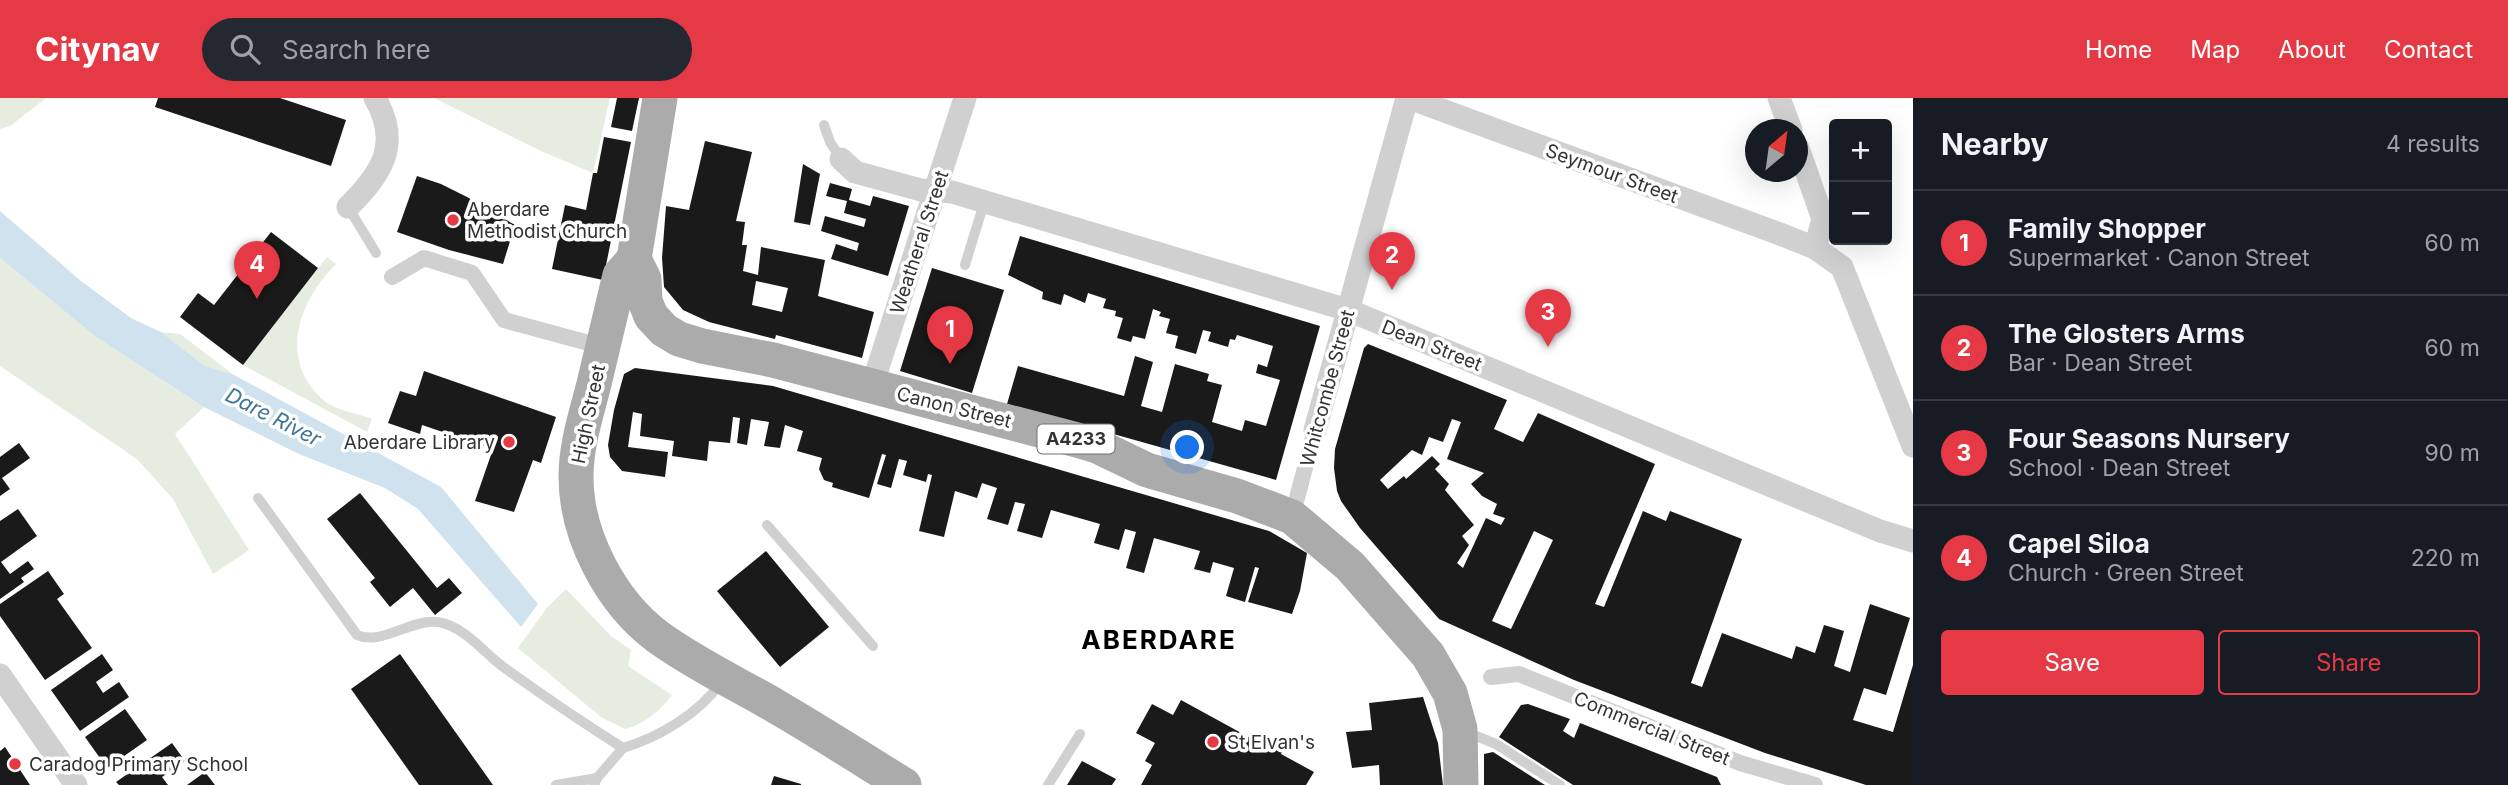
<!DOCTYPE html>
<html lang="en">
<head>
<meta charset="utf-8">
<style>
	:root { --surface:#171b24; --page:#242831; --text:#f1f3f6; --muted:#9ea1a6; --line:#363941; --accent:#e63946 }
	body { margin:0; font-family:Inter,sans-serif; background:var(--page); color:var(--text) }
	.controls { position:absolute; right:21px; top:21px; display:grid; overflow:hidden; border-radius:7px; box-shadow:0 7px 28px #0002 }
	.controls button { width:63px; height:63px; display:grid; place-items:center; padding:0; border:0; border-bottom:2px solid var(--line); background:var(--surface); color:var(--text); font:35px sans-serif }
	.compass { position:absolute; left:1745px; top:21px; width:63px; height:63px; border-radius:50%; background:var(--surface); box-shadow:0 7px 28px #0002; rotate:29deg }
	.you { position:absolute; left:1188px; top:350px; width:24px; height:24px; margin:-18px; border:5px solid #fff; border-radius:50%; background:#1a73e8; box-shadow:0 0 0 10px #1a73e833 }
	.badge { display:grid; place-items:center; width:46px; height:46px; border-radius:50%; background:var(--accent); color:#fff; font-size:23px; font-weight:700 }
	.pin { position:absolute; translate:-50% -58px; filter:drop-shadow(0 2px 4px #0008) }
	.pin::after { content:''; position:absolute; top:37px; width:24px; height:21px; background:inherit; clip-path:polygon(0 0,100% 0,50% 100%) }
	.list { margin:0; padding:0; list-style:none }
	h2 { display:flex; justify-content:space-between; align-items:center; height:91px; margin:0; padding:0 28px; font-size:30px }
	h2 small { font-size:23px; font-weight:400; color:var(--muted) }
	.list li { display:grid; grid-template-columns:46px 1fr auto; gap:21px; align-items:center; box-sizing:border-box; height:105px; padding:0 28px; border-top:2px solid var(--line) }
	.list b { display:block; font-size:26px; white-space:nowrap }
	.list p { margin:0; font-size:23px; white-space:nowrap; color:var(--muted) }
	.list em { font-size:23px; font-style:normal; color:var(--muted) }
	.actions { display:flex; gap:14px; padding:21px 28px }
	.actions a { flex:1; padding:16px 0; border:2px solid var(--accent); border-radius:7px; text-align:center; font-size:24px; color:var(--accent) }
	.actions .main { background:var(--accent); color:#fff }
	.icon { flex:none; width:38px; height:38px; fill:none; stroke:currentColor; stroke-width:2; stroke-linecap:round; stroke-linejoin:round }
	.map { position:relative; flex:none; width:1913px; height:687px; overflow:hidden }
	header { display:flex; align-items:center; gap:42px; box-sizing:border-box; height:98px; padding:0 35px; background:var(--accent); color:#fff }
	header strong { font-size:33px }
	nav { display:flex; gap:38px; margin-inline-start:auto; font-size:24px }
	.search { width:490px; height:63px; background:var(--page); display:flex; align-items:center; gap:18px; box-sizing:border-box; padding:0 24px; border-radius:38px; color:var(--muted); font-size:26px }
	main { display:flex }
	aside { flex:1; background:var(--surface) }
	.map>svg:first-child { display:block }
	.green { fill:#e6ecdf }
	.water { fill:#cfe2ee }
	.building { fill:#1a1a1a; fill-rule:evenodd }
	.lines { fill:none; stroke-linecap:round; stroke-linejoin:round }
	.service { stroke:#d0d0d0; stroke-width:10 }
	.pedestrian { stroke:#d0d0d0; stroke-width:16 }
	.minor { stroke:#d0d0d0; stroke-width:23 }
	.primary { stroke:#ababab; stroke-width:35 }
	.poi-dot { fill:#e63946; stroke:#fff; stroke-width:2.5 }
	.labels { text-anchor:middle; stroke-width:7; stroke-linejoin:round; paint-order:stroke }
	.shield { fill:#fff; stroke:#707070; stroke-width:2 }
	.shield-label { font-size:18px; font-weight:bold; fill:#333 }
	.street-label { font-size:19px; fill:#333; stroke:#fff }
	.poi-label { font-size:19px; fill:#333; stroke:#fff; text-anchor:start }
	.water-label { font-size:21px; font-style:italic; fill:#3f7597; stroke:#fff }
	.district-label { font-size:26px; font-weight:bold; letter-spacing:2px; fill:#000; stroke:#fff }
</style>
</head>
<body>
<header>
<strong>Citynav</strong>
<div class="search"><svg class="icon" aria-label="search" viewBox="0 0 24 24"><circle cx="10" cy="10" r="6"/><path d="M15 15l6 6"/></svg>Search here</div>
<nav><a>Home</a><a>Map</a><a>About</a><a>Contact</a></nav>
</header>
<main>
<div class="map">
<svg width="1913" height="687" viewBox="0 0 1913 687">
	<rect width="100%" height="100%" fill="#fff"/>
	<g class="green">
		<path d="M0,0H46L10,28L0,31Z"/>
		<path d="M434,0H610L593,75L541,53Z"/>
		<path d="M327,159L336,166C300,202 277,260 322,301C335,313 357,315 372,321L367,334L243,267Z"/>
		<path d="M0,160L96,239L204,309L175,336L249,452L213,476L173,401L137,361L0,268Z"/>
		<path d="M161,234L180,236L234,277L205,268Z"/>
		<path d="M566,491L611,538L631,552L628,568L672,597C661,612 643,627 625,631L601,619L518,550L546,511Z"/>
	</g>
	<path class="water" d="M0,113L81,183L131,220L161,234L205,268L234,277L441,389L538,506L521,529L418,411L385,390L299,356L204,309L96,239L0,160Z"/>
	<g class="building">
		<path d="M158,0H280L346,22L331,68L155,9Z"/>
		<path d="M617,0H639L632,33L611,29Z"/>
		<path d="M604,39L631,44L603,182L552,171L565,107L586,112L593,75H597Z"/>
		<path d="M705,43L752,54L736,123L745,124L742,147H747L743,173L758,177L761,149L825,162L818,198L874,214L862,260L776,237L775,241L709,224L683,212L664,189L662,160L666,108L689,112ZM756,183L788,190L782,214L752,207Z"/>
		<path d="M803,66L820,76L810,127L794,124Z"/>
		<path d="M417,78L441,86L467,99L515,127L503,166L449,152L397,134Z"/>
		<path d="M830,85L852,91L849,102L870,108L873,98L909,108L888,178L831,161L836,146L857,153L859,145L821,133L825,118L864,129L866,121L844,115L847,103L826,98Z"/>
		<path d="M271,134L318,170L243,267L180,219L198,195L214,207Z"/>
		<path d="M1020,138L1320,228L1276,382L1007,306L1018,268L1124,298L1135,258L1153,264L1141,308L1162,314L1175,266L1209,276L1207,283L1222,287L1212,324L1242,333L1245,322L1266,328L1280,282L1256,275L1258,266L1267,269L1273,248L1237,237L1235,242L1230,241L1228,249L1208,243L1211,234L1203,232L1196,256L1175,250L1178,238L1166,235L1170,221L1159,218L1161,214L1153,211L1145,241L1133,238L1131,244L1117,240L1123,220L1115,218L1116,213L1103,210L1106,201L1088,195L1085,205L1064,196L1061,207L1042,201L1043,194L1008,177Z"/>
		<path d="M932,170L1004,192L972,295L900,273Z"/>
		<path d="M1368,246L1507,302L1494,331L1523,344L1538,315L1655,366L1595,506L1604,509L1643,413L1666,423L1670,413L1742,441L1691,585L1702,589L1722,535L1792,561L1796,548L1815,555L1824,527L1844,533L1834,568L1850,574L1870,506L1910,520L1886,597L1864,590L1853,622L1893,634L1913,567V687H1866L1765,655L1574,582L1439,521L1360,430L1341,403L1337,393L1334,370L1335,351L1364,250ZM1452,321L1461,324L1447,361L1484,375L1471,386L1482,398L1497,406L1493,416L1505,420L1501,427L1486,420L1463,470L1457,465L1469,447L1462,438L1474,427L1445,392L1449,386L1435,371L1440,366L1432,358L1406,381L1404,378L1388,391L1380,382L1412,352L1422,357L1429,339L1443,344ZM1534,433L1553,442L1511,531L1492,523Z"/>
		<path d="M635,270L773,288L1269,433L1307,455L1300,493L1292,516L1248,504L1259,470L1255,469L1245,504L1226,498L1234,470L1213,464L1210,475L1194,471L1200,453L1154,440L1144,475L1126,470L1136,434L1125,431L1119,452L1094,445L1100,426L1051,412L1042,440L1017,433L1025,406L1015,404L1008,427L987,421L997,390L982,385L977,400L955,393L944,439L919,433L932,377L928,376L926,384L903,377L907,363L899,361L891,390L877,386L886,357L882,356L869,400L832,389L833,385L824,382L819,371L822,360L797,353L803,333L785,327L780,350L764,348L769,324L751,321L747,347L737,345L740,320L733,319L730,345L709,343L707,363L672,358L674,343L640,338L642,316L633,314L628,349L668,354L665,379L622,373L610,359L608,347L614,312L624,276Z"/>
		<path d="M424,273L556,319L541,365L533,362L514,414L475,403L493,351L422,327L420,336L388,325L400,293L416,298Z"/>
		<path d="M19,345L30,360L2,380L10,391L0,398V359Z"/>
		<path d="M360,395L437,490L449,480L462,495L435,517L413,490L390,509L370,484L375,480L327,421Z"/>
		<path d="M18,411L37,438L1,464L10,476L28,463L34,471L21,480L24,484L0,501V423Z"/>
		<path d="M766,453L829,529L780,569L717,493Z"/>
		<path d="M48,473L64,496L57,501L92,550L45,582L0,518V506Z"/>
		<path d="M102,556L113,572L96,584L103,595L119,584L129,599L80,633L51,592Z"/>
		<path d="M400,556L493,687H419L351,591Z"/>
		<path d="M1423,599L1438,645L1443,687H1380L1379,667L1352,670L1346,634L1372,632L1369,605Z"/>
		<path d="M1181,602L1254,642L1258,635L1284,649L1281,656L1314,674L1306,687H1141L1152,667L1145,663L1155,645L1136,635L1152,606L1173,617Z"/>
		<path d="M1528,606L1570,621L1563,633L1574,640L1580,625L1717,679L1721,687H1573L1499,639L1521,607Z"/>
		<path d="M125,611L147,642L107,670L85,639Z"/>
		<path d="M172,645L185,663L162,679L168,687H119L116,684Z"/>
		<path d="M5,649L30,687H0V653Z"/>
		<path d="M1493,654L1545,687H1484V656Z"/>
		<path d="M1082,663L1116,681L1112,687H1067Z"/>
		<path d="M205,674L215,687H187Z"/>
		<path d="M774,678L801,686V687H771Z"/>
	</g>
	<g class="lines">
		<g class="service">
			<path d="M824,27L830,44L841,61"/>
			<path d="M348,109L376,155"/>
			<path d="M965,167L984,105"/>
			<path d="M258,400L357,537C383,549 417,515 446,526C467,533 485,555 502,568C542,597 582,624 623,650C659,639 699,616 721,584"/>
			<path d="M767,427L873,548"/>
			<path d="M1466,634L1496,646L1560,687"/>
			<path d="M556,687L597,680"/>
			<path d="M594,687L597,680L623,650"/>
			<path d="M1048,687L1080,636"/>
		</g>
		<g class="pedestrian">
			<path d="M392,179L424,160L472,175L504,222L596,247"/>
			<path d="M1292,419L1315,332"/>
			<path d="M1491,579L1519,576L1740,665L1815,687"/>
		</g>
		<g class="minor">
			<path d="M1409,0L1780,136L1815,150L1842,169L1913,348"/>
			<path d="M1779,0L1791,32"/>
			<path d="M1798,50L1823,121L1815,150"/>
			<path d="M841,61L855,74L921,92L952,94L1348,212L1880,433L1913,443"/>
			<path d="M348,109C381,76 402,47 375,0"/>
			<path d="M872,288L965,0"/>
			<path d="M1315,332L1407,0"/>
			<path d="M0,577L76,687"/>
		</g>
		<g class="primary">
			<path d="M660,0L634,161L620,177C611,215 602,253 593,290C585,320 576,349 576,379C576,438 611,504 658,539C695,566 738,586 777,609C820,634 862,661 904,687"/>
			<path d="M634,161L644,181L645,203L651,218L664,232L679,241L702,248L773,262L1077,342L1097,348L1147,372L1237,398L1292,419L1350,468L1428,557L1450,595L1460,631L1461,687"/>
		</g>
	</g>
	<g class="poi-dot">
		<circle cx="453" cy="122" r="7"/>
		<circle cx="509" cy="344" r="7"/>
		<circle cx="1213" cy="644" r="7"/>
		<circle cx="15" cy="666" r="7"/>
	</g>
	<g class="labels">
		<rect class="shield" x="1037.5" y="326.5" width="77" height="29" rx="5"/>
		<g class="shield-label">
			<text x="1076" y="347">A4233</text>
		</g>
		<g class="street-label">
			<text transform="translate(1612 75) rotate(20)" y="7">Seymour Street</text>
			<text transform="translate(919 144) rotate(-72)" y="7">Weatheral Street</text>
			<text transform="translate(1432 247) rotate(22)" y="7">Dean Street</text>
			<text transform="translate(1327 290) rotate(-75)" y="7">Whitcombe Street</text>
			<text transform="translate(954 309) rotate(14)" y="7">Canon Street</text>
			<text transform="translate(588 316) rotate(-78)" y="7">High Street</text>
			<text transform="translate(1652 630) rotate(22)" y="7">Commercial Street</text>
		</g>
		<g class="poi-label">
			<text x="467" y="118">Aberdare<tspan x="467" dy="22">Methodist Church</tspan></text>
			<text x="495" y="351" text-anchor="end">Aberdare Library</text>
			<text x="1227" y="651">St Elvan's</text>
			<text x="29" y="673">Caradog Primary School</text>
		</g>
		<g class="water-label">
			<text transform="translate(273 319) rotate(27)" y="7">Dare River</text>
		</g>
		<g class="district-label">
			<text x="1159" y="551">ABERDARE</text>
		</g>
	</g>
</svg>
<div class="controls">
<button>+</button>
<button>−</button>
</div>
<svg class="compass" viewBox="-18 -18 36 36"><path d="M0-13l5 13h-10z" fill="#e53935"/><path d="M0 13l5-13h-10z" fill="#9ea1a6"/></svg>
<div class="you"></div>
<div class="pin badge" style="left:950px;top:266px">1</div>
<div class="pin badge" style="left:1392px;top:192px">2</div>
<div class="pin badge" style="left:1548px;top:249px">3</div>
<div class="pin badge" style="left:257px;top:201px">4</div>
</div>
<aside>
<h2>Nearby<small>4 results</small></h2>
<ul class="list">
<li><span class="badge">1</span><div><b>Family Shopper</b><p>Supermarket · Canon Street</p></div><em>60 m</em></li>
<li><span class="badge">2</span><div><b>The Glosters Arms</b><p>Bar · Dean Street</p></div><em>60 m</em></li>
<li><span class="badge">3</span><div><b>Four Seasons Nursery</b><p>School · Dean Street</p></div><em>90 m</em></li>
<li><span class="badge">4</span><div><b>Capel Siloa</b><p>Church · Green Street</p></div><em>220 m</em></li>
</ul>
<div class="actions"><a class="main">Save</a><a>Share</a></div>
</aside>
</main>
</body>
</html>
